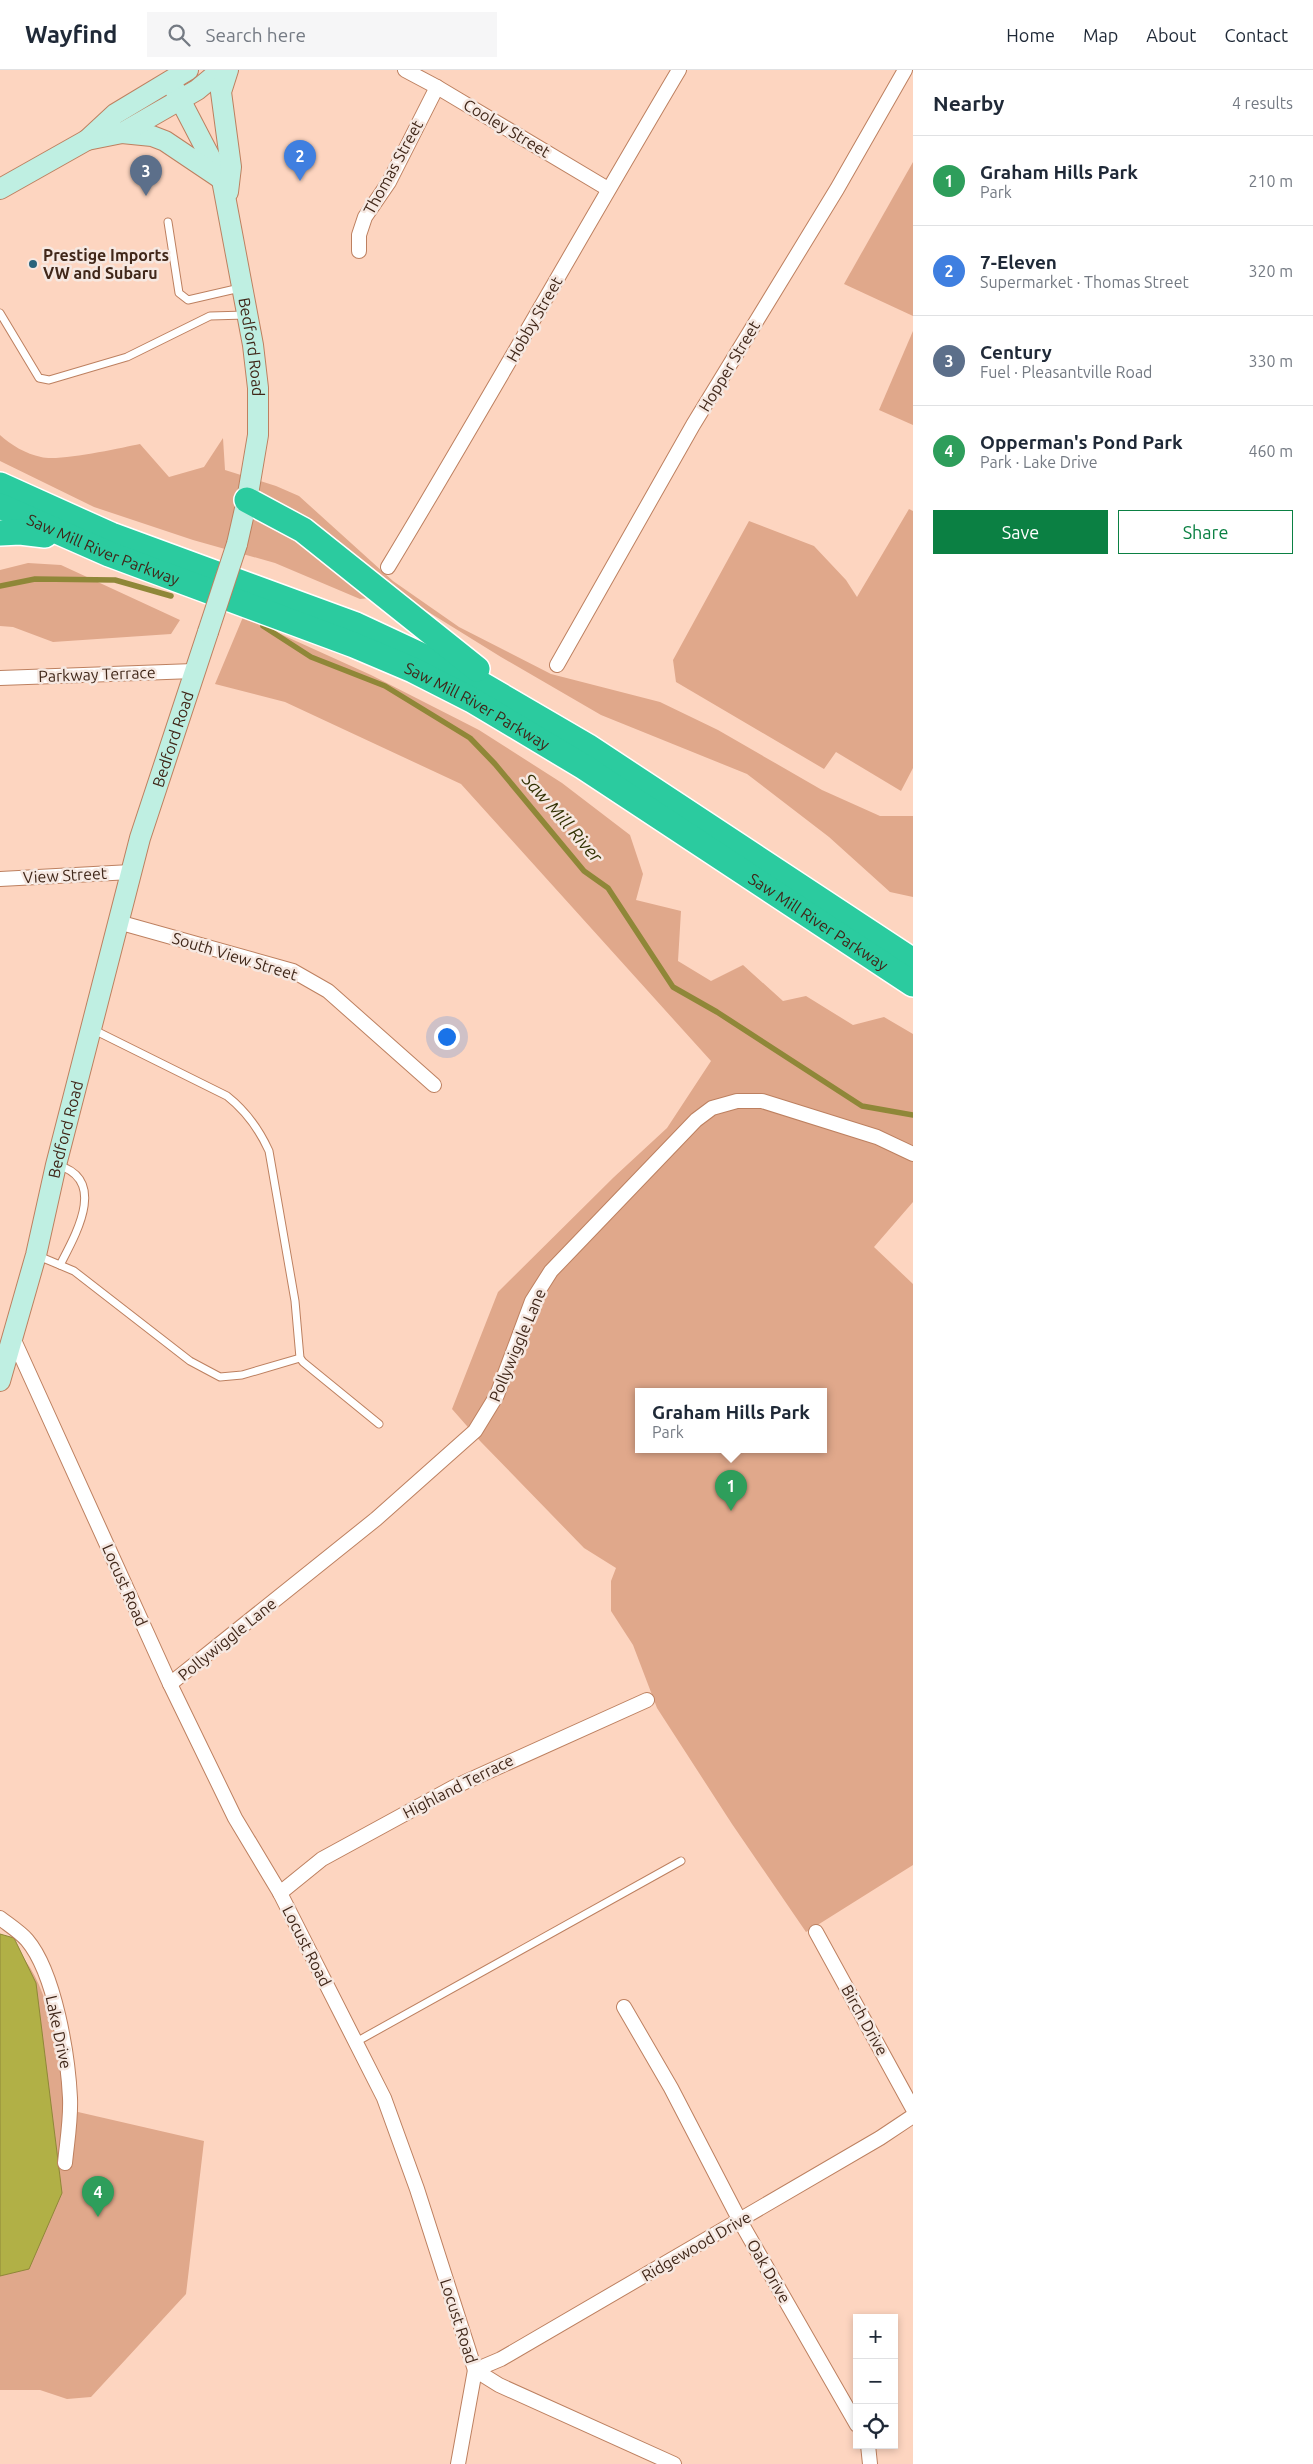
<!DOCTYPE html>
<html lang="en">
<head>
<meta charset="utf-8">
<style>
	:root { --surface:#fff; --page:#f6f6f7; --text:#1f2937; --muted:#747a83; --line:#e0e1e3; --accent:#0b8043 }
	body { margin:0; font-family:Ubuntu,sans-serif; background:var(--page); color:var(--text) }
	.controls { position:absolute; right:15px; bottom:15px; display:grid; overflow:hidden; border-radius:0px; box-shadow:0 2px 8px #0003 }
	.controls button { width:45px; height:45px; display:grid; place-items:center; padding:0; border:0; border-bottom:1px solid var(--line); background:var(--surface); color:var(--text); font:25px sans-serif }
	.you { position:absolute; left:446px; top:966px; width:18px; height:18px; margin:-12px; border:4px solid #fff; border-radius:50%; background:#1a73e8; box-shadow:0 0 0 8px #1a73e833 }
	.badge { display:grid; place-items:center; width:32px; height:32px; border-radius:50%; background:var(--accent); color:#fff; font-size:16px; font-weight:700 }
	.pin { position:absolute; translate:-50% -41px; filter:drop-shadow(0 1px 2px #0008) }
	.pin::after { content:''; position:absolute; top:26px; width:18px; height:15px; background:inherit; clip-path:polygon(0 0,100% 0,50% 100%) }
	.popup { position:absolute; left:635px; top:1318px; width:192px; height:65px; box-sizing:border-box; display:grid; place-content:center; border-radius:0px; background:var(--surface); filter:drop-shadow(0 1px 4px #0005); font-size:16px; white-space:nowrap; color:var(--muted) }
	.popup b { font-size:19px; color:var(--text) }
	.popup::after { content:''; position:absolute; left:50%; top:100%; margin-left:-10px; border:10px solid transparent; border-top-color:var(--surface) }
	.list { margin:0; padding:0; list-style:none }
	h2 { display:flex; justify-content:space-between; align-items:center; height:65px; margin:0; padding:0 20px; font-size:21px }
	h2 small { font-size:16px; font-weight:400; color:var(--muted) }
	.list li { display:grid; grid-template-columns:32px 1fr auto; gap:15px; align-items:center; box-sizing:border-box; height:90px; padding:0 20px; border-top:1px solid var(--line) }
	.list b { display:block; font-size:19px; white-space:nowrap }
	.list p { margin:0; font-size:16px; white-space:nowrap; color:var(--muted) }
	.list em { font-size:16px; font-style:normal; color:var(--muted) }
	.actions { display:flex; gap:10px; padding:15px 20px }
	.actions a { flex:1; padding:11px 0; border:1px solid var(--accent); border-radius:0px; text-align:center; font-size:18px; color:var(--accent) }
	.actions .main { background:var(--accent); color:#fff }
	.icon { flex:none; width:28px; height:28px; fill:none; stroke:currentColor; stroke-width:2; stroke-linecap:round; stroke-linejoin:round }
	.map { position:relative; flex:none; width:913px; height:2394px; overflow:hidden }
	header { display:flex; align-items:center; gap:30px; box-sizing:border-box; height:70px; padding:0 25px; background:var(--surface); border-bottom:1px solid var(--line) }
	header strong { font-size:24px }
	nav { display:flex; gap:28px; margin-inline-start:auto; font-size:18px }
	.search { width:350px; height:45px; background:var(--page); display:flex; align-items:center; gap:12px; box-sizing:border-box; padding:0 18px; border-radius:0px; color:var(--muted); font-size:19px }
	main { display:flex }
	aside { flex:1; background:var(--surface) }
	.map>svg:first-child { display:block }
	.green { fill:#e0a88b; fill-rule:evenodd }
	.water { fill:#b1b046; stroke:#8f8738 }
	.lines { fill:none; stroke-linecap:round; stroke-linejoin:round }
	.stream { stroke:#8f8738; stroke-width:5.5 }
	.lane-casing { stroke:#bd8060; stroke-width:9 }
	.street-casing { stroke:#bd8060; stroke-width:16 }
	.secondary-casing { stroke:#bd8060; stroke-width:22 }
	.highway-casing { stroke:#fff; stroke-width:28 }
	.lane { stroke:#fff; stroke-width:7 }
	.street { stroke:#fff; stroke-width:14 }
	.secondary { stroke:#bfefe2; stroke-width:20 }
	.highway { stroke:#2bcb9f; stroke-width:25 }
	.secondary-bridge-casing { stroke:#bd8060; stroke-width:22; stroke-linecap:butt }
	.secondary-bridge { stroke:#bfefe2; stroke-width:20 }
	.poi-dot { fill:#28637c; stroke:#f6e8e1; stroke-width:2 }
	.labels { text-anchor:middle; stroke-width:5; stroke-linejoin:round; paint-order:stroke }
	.street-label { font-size:16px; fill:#402719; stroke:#f6e8e1 }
	.poi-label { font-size:16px; font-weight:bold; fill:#402719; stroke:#f6e8e1; text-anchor:start }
	.water-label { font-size:18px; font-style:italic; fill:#333204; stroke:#f6e8e1 }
</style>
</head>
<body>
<header>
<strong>Wayfind</strong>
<div class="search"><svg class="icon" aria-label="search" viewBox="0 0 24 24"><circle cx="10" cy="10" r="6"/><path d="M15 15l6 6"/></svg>Search here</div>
<nav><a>Home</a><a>Map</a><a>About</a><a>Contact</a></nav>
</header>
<main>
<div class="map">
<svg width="913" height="2394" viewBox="0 0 913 2394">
	<rect width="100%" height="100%" fill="#fdd5c0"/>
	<g class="green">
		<path d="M913,92V246L844,214Z"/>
		<path d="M913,261V355L879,340Z"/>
		<path d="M0,365C11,375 26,384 41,387C58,392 120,378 140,374L169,407L204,397L223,368L225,400L276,416L299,426L393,511L459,557L551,604L660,632L718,660L822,720L880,746H913V827L890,822L829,767L747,704L601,645L501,587L401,525L360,529L275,493L193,470L94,437L0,391Z"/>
		<path d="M909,439L913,441V698L901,721L836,682L824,699L676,612L673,590L749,451L814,476L846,510L857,527Z"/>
		<path d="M28,493L61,495L180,550L171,564L53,572L13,557L0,556V500Z"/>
		<path d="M243,547L371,605L479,660L562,713L630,765L643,804L636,830L681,841L678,891L711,911L743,895L783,931L806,926L853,955L884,947L913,964V1132L874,1177L913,1214V1795L808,1861L806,1862L732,1754L657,1638L633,1575L611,1541V1511L616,1498L584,1478L481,1372L452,1339L498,1222L614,1107L667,1058L711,991L461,714L285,632L215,614ZM638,1322H824V1380H638Z"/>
		<path d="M0,1866C9,1874 19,1881 25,1890C53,1928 60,1994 65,2039L204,2071L186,2224L91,2327L67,2329L40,2320H0Z"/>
	</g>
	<path class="water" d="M0,1864L14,1868L36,1913L62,2123L29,2199L0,2206Z"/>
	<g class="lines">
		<g class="stream">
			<path d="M0,516L35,509L115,510L171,526"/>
			<path d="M263,556L311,587L385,616L470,668L495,694L584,801L608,818L673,917L717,942L862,1036L913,1045"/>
		</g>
		<defs>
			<g id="lane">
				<path d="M168,152L179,223L188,230L240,218"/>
				<path d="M0,243L39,308L49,310L127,287L210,246L246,245"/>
				<path d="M94,960L227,1026C246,1041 259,1059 269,1081L295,1231L300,1288L303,1292L379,1354"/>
				<path d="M57,1095C108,1109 76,1164 60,1195"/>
				<path d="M36,1185L74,1201L190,1291L220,1307L242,1305L300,1288"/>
				<path d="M356,1972L681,1791"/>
			</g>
			<g id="street">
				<path d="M405,0L437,17L608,119"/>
				<path d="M359,181V165L365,147L389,112L437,17"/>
				<path d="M388,497C487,333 581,165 679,0"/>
				<path d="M557,595L693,355L837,119L905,0"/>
				<path d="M0,608L194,601"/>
				<path d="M0,809L131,802"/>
				<path d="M118,852L293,901L328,921L434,1015"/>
				<path d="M13,1268L170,1614L235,1748L280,1823L384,2028L417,2119L475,2300L499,2315L674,2394"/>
				<path d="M170,1614L376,1449L475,1361L497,1325L532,1231L551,1201L696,1050L712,1038L737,1031H762L877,1067L913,1084"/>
				<path d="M280,1823L322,1789L454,1717L647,1630"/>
				<path d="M0,1848C9,1855 20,1862 27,1870C55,1903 68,1986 70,2028C71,2050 67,2072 65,2093"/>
				<path d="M816,1862L913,2039"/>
				<path d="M624,1937L671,2018L740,2151L857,2355"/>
				<path d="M475,2300L501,2289L880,2068L913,2046"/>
				<path d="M868,2375L870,2394"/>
				<path d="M458,2394L475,2300"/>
			</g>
			<g id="secondary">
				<path id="s1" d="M171,12L222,110L253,275L258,318V365L247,430L237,474"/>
				<path d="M122,63L152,66L165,71L220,108"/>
				<path d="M87,70L122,63L197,20L221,0"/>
				<path d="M0,119L87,70L115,44L188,0"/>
				<path d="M228,122L231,97L221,22L228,0"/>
				<path id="s2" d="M0,1311L36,1185L56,1095L140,768L208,562"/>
			</g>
			<g id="highway">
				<path d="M0,415L111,465L356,555L474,610L587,676L913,891"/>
				<path d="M247,430L303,460L477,599"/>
				<path id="s3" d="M0,436L109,484L354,575L413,600L472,630L584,697L913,914"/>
				<path d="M0,463L20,462L45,465"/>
			</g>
		</defs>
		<use href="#lane" class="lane-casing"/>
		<use href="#street" class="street-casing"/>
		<use href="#secondary" class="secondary-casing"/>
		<use href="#highway" class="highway-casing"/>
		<use href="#lane" class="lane"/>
		<use href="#street" class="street"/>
		<use href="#secondary" class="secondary"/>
		<use href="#highway" class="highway"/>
		<defs>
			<path id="secondary-bridge" d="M208,562L237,474"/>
		</defs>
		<use href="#secondary-bridge" class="secondary-bridge-casing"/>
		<use href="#secondary-bridge" class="secondary-bridge"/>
	</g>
	<circle class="poi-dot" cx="33" cy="194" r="5"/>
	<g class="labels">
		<g class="street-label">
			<text transform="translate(507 58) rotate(31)" y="6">Cooley Street</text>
			<text transform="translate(393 97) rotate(-61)" y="6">Thomas Street</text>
			<text transform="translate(534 249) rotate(-60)" y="6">Hobby Street</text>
			<text dy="6" stroke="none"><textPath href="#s1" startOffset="280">Bedford Road</textPath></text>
			<text transform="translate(729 296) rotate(-59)" y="6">Hopper Street</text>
			<text dy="6" stroke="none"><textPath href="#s3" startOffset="112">Saw Mill River Parkway</textPath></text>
			<text transform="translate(97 604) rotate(-2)" y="6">Parkway Terrace</text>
			<text dy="6" stroke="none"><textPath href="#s3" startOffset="518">Saw Mill River Parkway</textPath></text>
			<text dy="6" stroke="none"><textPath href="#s2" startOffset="665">Bedford Road</textPath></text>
			<text transform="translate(65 805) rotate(-3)" y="6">View Street</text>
			<text dy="6" stroke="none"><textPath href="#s3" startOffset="922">Saw Mill River Parkway</textPath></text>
			<text transform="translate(235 886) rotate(17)" y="6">South View Street</text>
			<text dy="6" stroke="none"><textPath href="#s2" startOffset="260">Bedford Road</textPath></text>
			<text transform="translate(517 1275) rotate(-67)" y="6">Pollywiggle Lane</text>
			<text transform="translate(125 1515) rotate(66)" y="6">Locust Road</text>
			<text transform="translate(227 1569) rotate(-39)" y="6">Pollywiggle Lane</text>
			<text transform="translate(458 1716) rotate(-27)" y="6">Highland Terrace</text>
			<text transform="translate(307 1876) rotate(63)" y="6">Locust Road</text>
			<text transform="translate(865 1950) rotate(61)" y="6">Birch Drive</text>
			<text transform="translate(59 1962) rotate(78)" y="6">Lake Drive</text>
			<text transform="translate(696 2176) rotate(-30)" y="6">Ridgewood Drive</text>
			<text transform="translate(769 2201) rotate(60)" y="6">Oak Drive</text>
			<text transform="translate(459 2251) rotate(72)" y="6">Locust Road</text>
		</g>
		<g class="poi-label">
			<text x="43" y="191">Prestige Imports<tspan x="43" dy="18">VW and Subaru</tspan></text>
		</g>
		<g class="water-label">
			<text transform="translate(562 748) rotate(49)" y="6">Saw Mill River</text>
		</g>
	</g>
</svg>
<div class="controls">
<button>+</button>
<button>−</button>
<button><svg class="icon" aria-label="locate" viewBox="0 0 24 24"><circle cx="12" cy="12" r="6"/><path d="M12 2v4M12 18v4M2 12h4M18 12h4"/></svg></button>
</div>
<div class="you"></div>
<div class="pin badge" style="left:731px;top:1441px;background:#2e9e5b">1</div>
<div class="popup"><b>Graham Hills Park</b>Park</div>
<div class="pin badge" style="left:300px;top:111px;background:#3f7fe0">2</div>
<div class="pin badge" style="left:146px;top:126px;background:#5c6f8a">3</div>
<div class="pin badge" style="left:98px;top:2147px;background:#2e9e5b">4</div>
</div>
<aside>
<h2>Nearby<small>4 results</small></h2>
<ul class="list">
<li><span class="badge" style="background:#2e9e5b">1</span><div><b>Graham Hills Park</b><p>Park</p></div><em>210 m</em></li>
<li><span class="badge" style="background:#3f7fe0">2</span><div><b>7-Eleven</b><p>Supermarket · Thomas Street</p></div><em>320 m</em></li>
<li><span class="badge" style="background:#5c6f8a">3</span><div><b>Century</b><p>Fuel · Pleasantville Road</p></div><em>330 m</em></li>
<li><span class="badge" style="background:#2e9e5b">4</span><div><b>Opperman's Pond Park</b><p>Park · Lake Drive</p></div><em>460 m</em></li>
</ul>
<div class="actions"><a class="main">Save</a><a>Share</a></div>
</aside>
</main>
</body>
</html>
